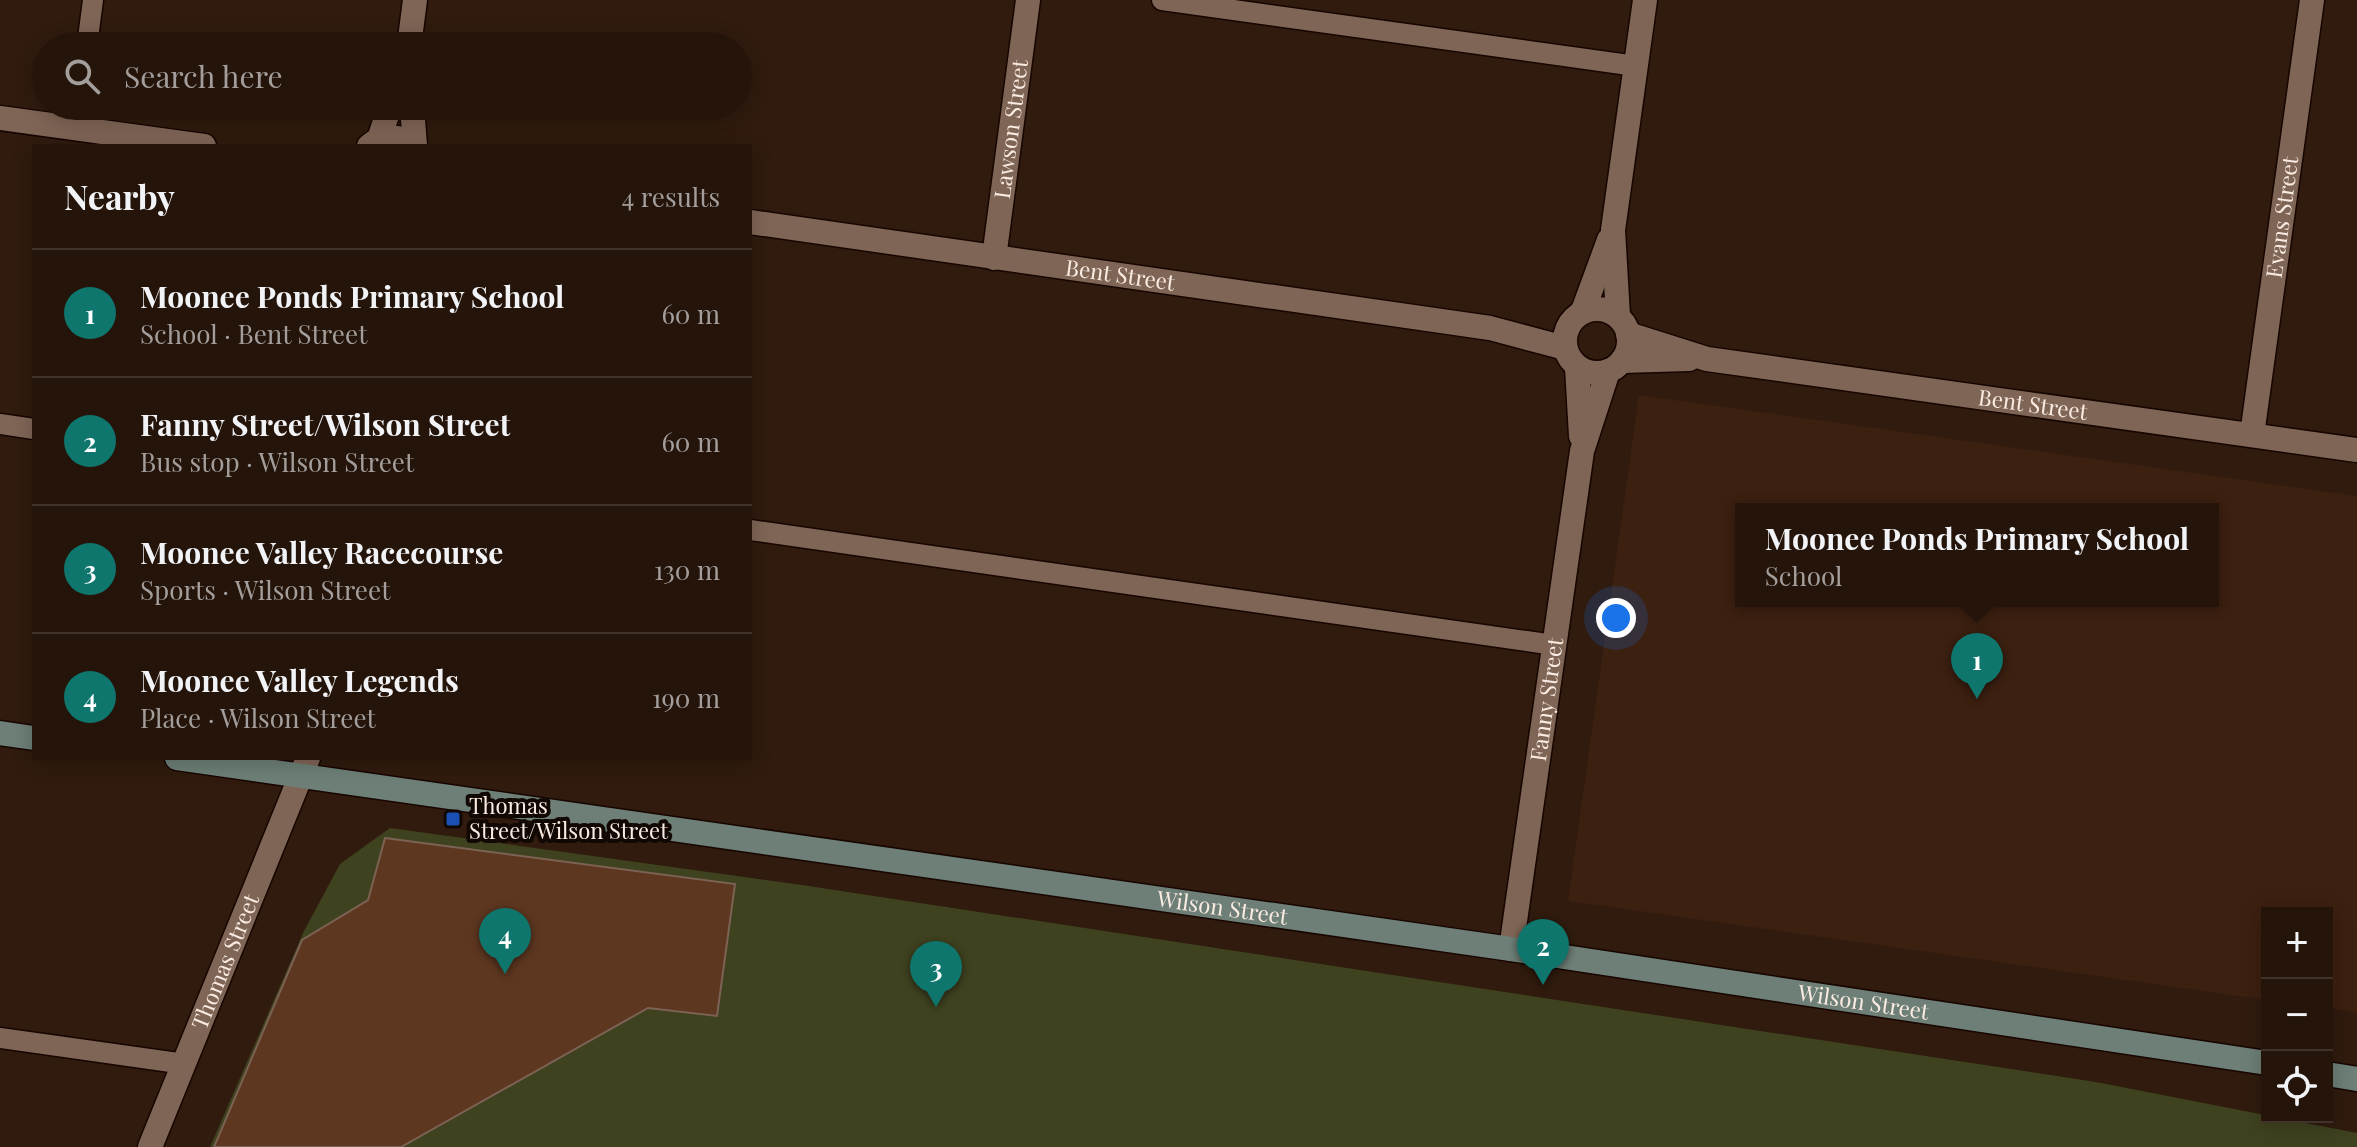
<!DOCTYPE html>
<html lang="en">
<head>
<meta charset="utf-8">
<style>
	:root { --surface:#24140a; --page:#2c1d13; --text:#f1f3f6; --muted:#a39e9c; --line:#41332b; --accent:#0f766e }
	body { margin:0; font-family:"Playfair Display",serif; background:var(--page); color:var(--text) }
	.controls { position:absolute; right:24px; bottom:24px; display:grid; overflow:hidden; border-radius:0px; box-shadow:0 4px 20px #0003 }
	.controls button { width:72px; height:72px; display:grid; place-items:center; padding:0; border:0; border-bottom:2px solid var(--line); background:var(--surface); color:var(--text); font:40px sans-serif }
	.you { position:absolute; left:1616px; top:618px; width:28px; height:28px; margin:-20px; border:6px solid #fff; border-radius:50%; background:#1a73e8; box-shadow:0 0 0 12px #1a73e833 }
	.badge { display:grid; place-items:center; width:52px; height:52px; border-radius:50%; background:var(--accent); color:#fff; font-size:26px; font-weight:700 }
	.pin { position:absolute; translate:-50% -66px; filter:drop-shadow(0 2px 4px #0008) }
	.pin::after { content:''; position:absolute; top:42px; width:28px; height:24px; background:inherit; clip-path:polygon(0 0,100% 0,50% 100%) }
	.popup { position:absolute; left:1735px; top:503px; width:484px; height:104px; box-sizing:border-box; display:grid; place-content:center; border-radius:0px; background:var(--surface); filter:drop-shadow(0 2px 6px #0005); font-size:26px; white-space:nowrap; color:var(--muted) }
	.popup b { font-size:30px; color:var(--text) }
	.popup::after { content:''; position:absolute; left:50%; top:100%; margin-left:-16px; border:16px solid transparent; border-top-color:var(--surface) }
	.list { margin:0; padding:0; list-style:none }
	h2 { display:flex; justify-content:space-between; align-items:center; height:104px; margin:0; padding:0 32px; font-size:34px }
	h2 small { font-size:26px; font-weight:400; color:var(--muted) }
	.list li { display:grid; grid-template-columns:52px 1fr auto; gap:24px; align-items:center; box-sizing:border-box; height:128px; padding:0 32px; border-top:2px solid var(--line) }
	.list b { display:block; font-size:30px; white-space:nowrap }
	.list p { margin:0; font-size:26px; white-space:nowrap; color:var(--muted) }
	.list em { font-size:26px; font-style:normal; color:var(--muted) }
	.icon { flex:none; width:44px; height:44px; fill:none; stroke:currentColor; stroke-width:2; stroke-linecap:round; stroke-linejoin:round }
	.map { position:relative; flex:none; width:2357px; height:1147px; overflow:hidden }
	.search { position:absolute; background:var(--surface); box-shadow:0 4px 20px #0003; left:32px; top:32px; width:720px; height:88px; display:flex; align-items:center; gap:20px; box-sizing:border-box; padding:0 28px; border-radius:44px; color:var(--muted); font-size:30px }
	.panel { position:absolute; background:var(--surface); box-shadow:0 4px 20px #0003; left:32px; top:144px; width:720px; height:616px; border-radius:0px }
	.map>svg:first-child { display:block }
	.built { fill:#3c2010; fill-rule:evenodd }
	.green { fill:#3f421f }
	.building { fill:#5e3720; stroke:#7c6254; stroke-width:2 }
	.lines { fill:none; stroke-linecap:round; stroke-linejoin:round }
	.lane-casing { stroke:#170500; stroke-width:23 }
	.street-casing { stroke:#170500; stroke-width:27 }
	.secondary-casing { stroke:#170500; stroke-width:27 }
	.lane { stroke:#7f6556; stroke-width:20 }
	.street { stroke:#7f6556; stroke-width:24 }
	.secondary { stroke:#6d7f76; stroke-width:24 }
	.transit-dot { fill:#1a4fb4; stroke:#110804; stroke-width:3 }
	.labels { text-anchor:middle; stroke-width:8; stroke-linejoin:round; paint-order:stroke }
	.street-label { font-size:22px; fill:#faebe2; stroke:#110804 }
	.poi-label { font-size:22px; fill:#faebe2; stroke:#110804; text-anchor:start }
</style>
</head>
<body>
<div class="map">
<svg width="2357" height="1147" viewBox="0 0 2357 1147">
	<rect width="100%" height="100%" fill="#301b0e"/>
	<path class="built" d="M1639,395L2357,496V1012L2327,1008V913H2267V1000L1568,901ZM1741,509H2213V601H1741Z"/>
	<path class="green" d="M390,828L802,885L2096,1082L2357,1133V1147H210L304,931L340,864Z"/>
	<path class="building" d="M385,838L735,884L717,1016L648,1008L401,1147H214L302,940L368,900Z"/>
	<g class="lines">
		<defs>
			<g id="lane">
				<path d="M1162,0L1636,66"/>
				<path d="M87,46L93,0"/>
				<path d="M76,130L79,106"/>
				<path d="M0,424L34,429"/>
				<path d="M750,530L1554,645"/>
				<path d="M0,1038L185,1064"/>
			</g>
			<g id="street">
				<path d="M409,46L415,0"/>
				<path d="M412,106L415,146"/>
				<path d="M0,118L204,146"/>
				<path d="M379,139L390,106"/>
				<path d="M369,146C384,134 400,135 415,146"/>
				<path id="s1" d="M750,222L1490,328L1565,348"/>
				<path id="s2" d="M994,258L1028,0"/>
				<circle cx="1597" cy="341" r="32"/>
				<path d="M1583,311L1609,240"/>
				<path d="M1618,316L1613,230L1645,0"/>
				<path id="s3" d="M1628,334L1707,359L2357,450"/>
				<path d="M1622,361L1689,359"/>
				<path d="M1577,367L1581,436"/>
				<path id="s4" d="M2252,435L2312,0"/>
				<path id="s5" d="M1511,949L1582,451L1608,371"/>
				<path id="s6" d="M150,1147L308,758"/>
			</g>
			<g id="secondary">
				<path d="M0,733L34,738"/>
				<path id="s7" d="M177,758L1511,949L2267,1063"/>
				<path d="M2327,1074L2357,1079"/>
			</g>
		</defs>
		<use href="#lane" class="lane-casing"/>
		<use href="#street" class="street-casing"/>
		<use href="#secondary" class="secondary-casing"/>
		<use href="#lane" class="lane"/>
		<use href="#street" class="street"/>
		<use href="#secondary" class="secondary"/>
	</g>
	<rect class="transit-dot" x="445" y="811" width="16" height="16" rx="4"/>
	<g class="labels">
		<g class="street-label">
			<text dy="8" stroke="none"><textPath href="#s2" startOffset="130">Lawson Street</textPath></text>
			<text dy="8" stroke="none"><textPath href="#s4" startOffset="220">Evans Street</textPath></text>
			<text dy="8" stroke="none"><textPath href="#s1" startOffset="374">Bent Street</textPath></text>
			<text dy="8" stroke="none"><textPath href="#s3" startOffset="412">Bent Street</textPath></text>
			<text dy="8" stroke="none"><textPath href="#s5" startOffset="252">Fanny Street</textPath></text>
			<text dy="8" stroke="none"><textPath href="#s7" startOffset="1056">Wilson Street</textPath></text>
			<text dy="8" stroke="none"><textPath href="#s6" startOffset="200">Thomas Street</textPath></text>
			<text dy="8" stroke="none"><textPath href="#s7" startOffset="1704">Wilson Street</textPath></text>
		</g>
		<g class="poi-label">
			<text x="469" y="814">Thomas<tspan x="469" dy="25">Street/Wilson Street</tspan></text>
		</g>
	</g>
</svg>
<div class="controls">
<button>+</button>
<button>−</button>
<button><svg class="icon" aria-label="locate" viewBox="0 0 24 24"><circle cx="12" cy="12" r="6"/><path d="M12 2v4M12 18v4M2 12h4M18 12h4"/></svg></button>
</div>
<div class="you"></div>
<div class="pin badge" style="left:1977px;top:699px">1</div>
<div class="popup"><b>Moonee Ponds Primary School</b>School</div>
<div class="pin badge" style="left:1543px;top:985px">2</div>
<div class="pin badge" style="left:936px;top:1007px">3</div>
<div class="pin badge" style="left:505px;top:974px">4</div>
<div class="search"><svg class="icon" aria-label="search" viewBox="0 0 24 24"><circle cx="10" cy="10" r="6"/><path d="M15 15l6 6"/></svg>Search here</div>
<section class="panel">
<h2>Nearby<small>4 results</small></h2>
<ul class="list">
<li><span class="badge">1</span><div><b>Moonee Ponds Primary School</b><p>School · Bent Street</p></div><em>60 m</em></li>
<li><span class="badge">2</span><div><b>Fanny Street/Wilson Street</b><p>Bus stop · Wilson Street</p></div><em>60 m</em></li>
<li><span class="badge">3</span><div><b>Moonee Valley Racecourse</b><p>Sports · Wilson Street</p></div><em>130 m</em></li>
<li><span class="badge">4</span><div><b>Moonee Valley Legends</b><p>Place · Wilson Street</p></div><em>190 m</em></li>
</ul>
</section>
</div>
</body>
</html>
